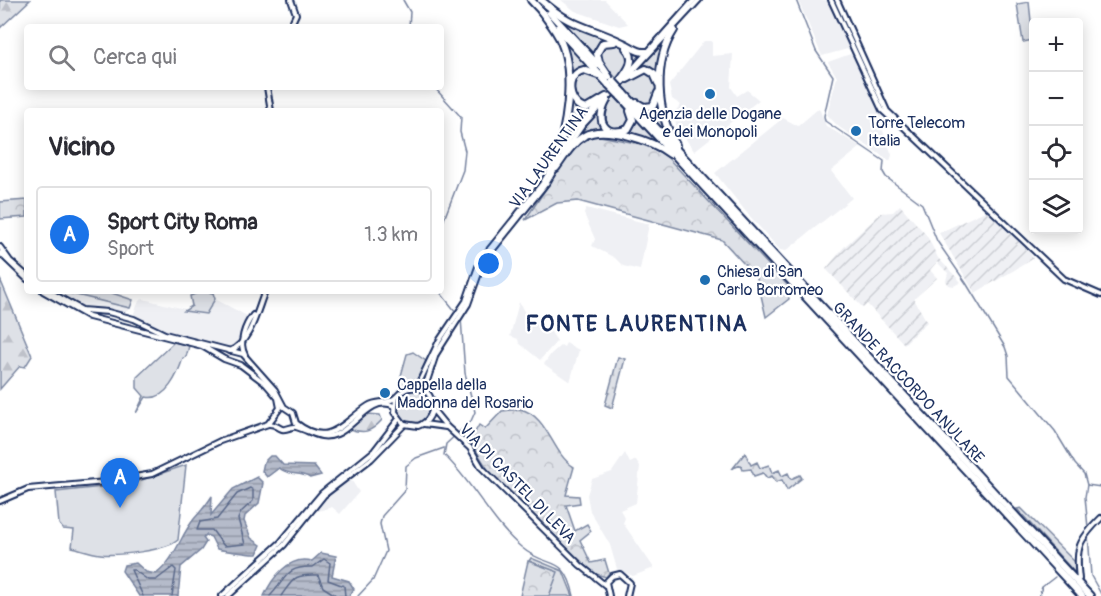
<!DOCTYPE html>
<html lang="it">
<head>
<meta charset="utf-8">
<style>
	:root { --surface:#fff; --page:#f7f7f7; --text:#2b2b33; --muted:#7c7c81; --line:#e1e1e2; --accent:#1a73e8 }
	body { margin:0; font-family:Pangolin,sans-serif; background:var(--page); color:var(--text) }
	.controls { position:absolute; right:18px; top:18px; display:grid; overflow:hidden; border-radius:6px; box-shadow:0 3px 15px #0003 }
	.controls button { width:54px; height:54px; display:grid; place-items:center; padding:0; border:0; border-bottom:2px solid var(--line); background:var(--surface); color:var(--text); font:30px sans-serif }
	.you { position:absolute; left:489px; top:264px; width:21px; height:21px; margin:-15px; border:4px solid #fff; border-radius:50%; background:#1a73e8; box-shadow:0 0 0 9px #1a73e833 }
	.badge { display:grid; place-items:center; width:39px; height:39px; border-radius:50%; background:var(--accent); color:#fff; font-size:20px; font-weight:700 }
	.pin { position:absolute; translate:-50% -50px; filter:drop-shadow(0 2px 3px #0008) }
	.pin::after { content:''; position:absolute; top:32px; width:21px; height:18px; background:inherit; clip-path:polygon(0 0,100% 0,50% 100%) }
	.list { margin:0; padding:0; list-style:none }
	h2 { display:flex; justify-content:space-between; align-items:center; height:78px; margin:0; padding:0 24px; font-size:26px }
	h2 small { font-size:20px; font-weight:400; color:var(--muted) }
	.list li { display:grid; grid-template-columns:39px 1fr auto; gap:18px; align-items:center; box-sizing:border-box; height:96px; margin:0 12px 12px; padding:0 12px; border:2px solid var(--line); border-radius:6px }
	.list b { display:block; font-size:22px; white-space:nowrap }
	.list p { margin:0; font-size:20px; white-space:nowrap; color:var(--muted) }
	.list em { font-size:20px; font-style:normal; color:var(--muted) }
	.icon { flex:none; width:33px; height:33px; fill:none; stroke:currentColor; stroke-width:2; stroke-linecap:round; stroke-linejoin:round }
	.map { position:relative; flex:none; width:1101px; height:596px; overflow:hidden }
	.search { position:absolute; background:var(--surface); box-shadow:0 3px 15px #0003; left:24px; top:24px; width:420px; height:66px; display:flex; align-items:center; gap:15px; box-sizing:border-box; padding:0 21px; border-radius:6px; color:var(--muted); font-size:22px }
	.panel { position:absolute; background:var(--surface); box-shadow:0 3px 15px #0003; left:24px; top:108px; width:420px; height:186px; border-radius:6px }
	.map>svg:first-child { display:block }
	.built { fill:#eff0f4 }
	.industrial { fill:url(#industrial-furrows) }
	.grass { fill:#dee1e7; stroke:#7c88a2; stroke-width:1.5 }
	.forest { fill:url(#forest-firs); stroke:#7c88a2; stroke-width:1.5 }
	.park { fill:url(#park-crowns); stroke:#7c88a2; stroke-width:1.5 }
	.garden { fill:url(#garden-dots); stroke:#7c88a2; stroke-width:1.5 }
	.water { fill:url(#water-rules); stroke:#77839f; stroke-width:1.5 }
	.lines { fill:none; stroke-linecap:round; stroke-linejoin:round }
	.shore { stroke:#596789; stroke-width:1.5 }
	.stream { stroke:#77839f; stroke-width:1.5 }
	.secondary-casing { stroke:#1b2f5e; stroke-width:8 }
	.highway-casing { stroke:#1b2f5e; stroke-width:10 }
	.secondary { stroke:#fff; stroke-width:4 }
	.highway { stroke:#fff; stroke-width:6 }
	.highway-bridge-casing { stroke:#1b2f5e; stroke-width:10; stroke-linecap:butt }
	.highway-bridge { stroke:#fff; stroke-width:6 }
	.poi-dot { fill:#1f6fb2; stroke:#fff; stroke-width:2 }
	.labels { text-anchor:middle; stroke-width:4.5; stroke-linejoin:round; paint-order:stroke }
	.poi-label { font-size:16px; fill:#1b2f5e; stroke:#fff; text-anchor:start }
	.street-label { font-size:16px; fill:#1b2f5e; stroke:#fff }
	.district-label { font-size:22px; font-weight:bold; letter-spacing:1.5px; fill:#1b2f5e; stroke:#fff }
</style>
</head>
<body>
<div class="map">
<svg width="1101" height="596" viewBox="0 0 1101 596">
	<defs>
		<pattern id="industrial-furrows" width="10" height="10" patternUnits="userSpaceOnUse" patternTransform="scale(1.5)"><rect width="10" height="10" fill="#eff0f4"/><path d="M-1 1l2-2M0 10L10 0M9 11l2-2" fill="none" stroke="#ccced4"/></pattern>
		<pattern id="forest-firs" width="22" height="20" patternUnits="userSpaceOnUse" patternTransform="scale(1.5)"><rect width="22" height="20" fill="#dee1e7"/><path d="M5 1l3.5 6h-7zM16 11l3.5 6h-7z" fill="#bec1c9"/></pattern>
		<pattern id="park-crowns" width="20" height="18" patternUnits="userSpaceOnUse" patternTransform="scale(1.5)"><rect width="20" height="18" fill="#dee1e7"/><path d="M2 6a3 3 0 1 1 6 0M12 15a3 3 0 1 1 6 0" fill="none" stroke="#bec1c9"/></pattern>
		<pattern id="garden-dots" width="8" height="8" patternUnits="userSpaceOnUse" patternTransform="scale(1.5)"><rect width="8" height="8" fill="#dee1e7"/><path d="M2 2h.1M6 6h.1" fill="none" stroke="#bec1c9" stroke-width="1.8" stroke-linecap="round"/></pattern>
		<pattern id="water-rules" width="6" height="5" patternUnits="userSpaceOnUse" patternTransform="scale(1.5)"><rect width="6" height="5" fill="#b5bbca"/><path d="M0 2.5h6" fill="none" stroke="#9298a7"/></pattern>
	</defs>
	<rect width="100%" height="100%" fill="#fff"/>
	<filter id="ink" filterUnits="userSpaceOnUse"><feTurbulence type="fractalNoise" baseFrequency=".0167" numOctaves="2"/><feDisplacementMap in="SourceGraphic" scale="12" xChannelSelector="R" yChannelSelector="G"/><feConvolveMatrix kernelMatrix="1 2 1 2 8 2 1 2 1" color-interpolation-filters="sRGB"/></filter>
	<g filter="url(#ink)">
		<g class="built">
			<path d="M561,0H605L628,24L619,26L575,11Z"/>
			<path d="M798,0H829L851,48L822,56Z"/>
			<path d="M704,41H712V56L733,54L731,87L737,96L747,90L759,100L694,151L676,125L675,118L679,115L676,110L681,105L672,99L669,85Z"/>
			<path d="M853,53L883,115L880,117L885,122L883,131L892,155L890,161L839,127L827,115L837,77L828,62Z"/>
			<path d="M819,108L826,126L861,147L831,171L852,198L786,251L780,250L747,213L715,173L783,118L798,126Z"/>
			<path d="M586,208L649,224L640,270L623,266L615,258L592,246L595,239L584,214Z"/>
			<path d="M57,291L94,298L130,309L122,314L85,309L56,294Z"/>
			<path d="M143,299L206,314L215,299L249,317L239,342L234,347L226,348L169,333L135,317L134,313L139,301Z"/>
			<path d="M519,302L529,321L533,320L546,331L549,329L557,341L540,360L519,343L518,339L510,336Z"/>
			<path d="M566,343L579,350L570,382L544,364L551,354L561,345L564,347Z"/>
			<path d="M625,453L630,463L636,460L640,466L636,503L620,510L625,518L623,523L654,568L633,576L617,569L610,545L590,511L587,495L592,479L612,472Z"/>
			<path d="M350,478L359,492L340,514L332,507L312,513L325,497Z"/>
		</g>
		<g class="industrial">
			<path d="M900,205L927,236L938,258L961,282L954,286L949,285L946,281L948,273L937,262L930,270L937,278L914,299L927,322L904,344L867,304L863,308L826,269L844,247L881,213L893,212Z"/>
			<path d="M987,210L1026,245L1033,259L975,293L939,233Z"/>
		</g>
		<g class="grass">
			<path d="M1029,2L1033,40L1023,42L1017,4Z"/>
			<path d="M563,21L623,43L643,54L631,66L625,46L609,40L596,58Z"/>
			<path d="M560,36L590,69L574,74L570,98L591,109L563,142L568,67Z"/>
			<path d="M664,42L659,61L668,135L643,108L655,105L659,83L645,68L638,69Z"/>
			<path d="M614,43L625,47L631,60L618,80L598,58L603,45Z"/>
			<path d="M649,71L657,81V99L648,106L638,103L623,86L634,75Z"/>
			<path d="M580,72L595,75L609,90L590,107L575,104L572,83Z"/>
			<path d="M614,96L632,116L627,128L612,129L604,125L605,105Z"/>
			<path d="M599,111L602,125L622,132L635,116L663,147L604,130L571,144Z"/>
			<path d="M60,291H106L133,300L130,308Z"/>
			<path d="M174,342L189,346L186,357L183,358C178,374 166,402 146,397L136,413L144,396L137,388V377Z"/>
			<path d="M413,352L426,361L417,384L404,388L399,383L407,354Z"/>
			<circle cx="414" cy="407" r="18"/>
			<path d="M186,465L178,540C166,551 116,556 100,554C91,553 81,549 72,547L74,530L63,529L59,524L56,492L130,484Z"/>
			<path d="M1021,508L1075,562L1077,575L1017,509Z"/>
			<path d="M531,558L563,571L573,596H549L557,572L529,561Z"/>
		</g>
		<g class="forest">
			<path d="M0,0H30L0,28Z"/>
			<path d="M0,279L32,356L25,367L20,366L0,389Z"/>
			<path d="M367,414L380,415L382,420C371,432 365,434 349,429Z"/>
		</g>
		<g class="park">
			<path d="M595,135L651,146L668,158L792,290L788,294L789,299L766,317L757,278L722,240L578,201L557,203L525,220L574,147Z"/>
			<path d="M27,200V217L0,219V202Z"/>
			<path d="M202,291L213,293L215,299L206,314L184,311L192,306L190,296Z"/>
			<path d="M520,409C549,416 551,453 574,467L566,495L579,496L580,503L566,505L575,531L587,524L591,531L580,540L591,563L605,560L609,573L606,577L596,574L584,564L490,473L470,441L479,425L485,429L502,411Z"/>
			<path d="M745,453L751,465L757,462L760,468L769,465L772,473L779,470L782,476L788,473L791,479L800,475L802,478L787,490L782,480L776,482L772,476L767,478L763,473L754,476L751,469L743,470L741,465L733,468Z"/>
			<path d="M528,561L558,572L549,596H520Z"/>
		</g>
		<path class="garden" d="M618,357L625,359L612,408L605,405Z"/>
		<g class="water">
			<path d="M270,456H275L283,465L314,466L321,475L310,478C298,471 291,477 279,468L267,477L262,471L264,462Z"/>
			<path d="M257,477L263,483L259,503L245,516L244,521L251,538L261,545L257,554C255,555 220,550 217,549L211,537L206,535L203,538L206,542L201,550L181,567L178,596H139L122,571L124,565L136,563L146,572L156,574C175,560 180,536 194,519C201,511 206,506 212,496L211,515L233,489Z"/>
			<path d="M321,553L336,556L332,576L349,581L354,589L349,596H264C272,578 289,555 312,561Z"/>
		</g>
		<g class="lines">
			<g class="shore">
				<path d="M250,488L253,490V501L241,512L238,519L245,544L224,546L212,530H197L200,522L217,519L237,494Z"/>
				<path d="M143,596L131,570H134L148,580H156L173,567L176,570L172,596"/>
				<path d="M270,596C287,579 284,566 313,567L324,559L330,563L328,580L344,586L345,596"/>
				<path d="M281,596C294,578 294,574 318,575L323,587L337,596"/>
			</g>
			<g class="stream">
				<path d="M403,0L410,12L409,27"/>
				<path d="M796,0L816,51L833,76L824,116L825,121L884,161L883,172L886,177L922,204L937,241L966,283L1005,347L1008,356L1009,376L1055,431L1075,464L1084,474L1087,485L1085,497L1088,528"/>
				<path d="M434,87L461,117L460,132L465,151L463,170L441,227"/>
				<path d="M439,291L456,312"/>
				<path d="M461,318L465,373L475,412L471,421L446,444L444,455C472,481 491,522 521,547C549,571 564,552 574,596"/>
				<path d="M1087,485L1101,487"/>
				<path d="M1088,534L1091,576L1101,594"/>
				<path d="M358,596L373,580L386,551L380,524L382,516L405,490L406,466L416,458L444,448"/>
				<path d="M1039,596L1042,587L1055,577"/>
			</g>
			<defs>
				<g id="secondary">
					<path d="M831,0L882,110L893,120"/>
					<path d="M837,0L887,111L1064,279L1101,295"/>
					<path d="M290,27L296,14L291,0"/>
					<path d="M629,73L694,0"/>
					<path d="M267,87L271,111"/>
					<path d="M560,152L576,128L601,102"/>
					<path d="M562,155L582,126L699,0"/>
					<path d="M0,247L10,261L27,276"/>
					<path d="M0,253L27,279"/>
					<path d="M48,291L82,310L108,312L134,319L165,334L243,354L275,390L284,407L293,413L296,423C329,449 343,422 368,406C377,400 388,404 395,398C400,394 402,389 410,388C435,383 441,418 418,426L404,424L395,412L396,397"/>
					<path d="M230,351C251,342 257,310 265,291"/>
					<path d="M245,355C238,343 245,325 253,315"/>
					<path d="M417,387L439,341L466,301L480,261L542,184L554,164"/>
					<path d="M424,390L436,354L468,304L483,262L548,181L556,167"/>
					<path d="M433,410L447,427L470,448L482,468L580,565L605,585"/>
					<path d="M269,424C275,424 277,427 282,429C288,430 291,426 296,427C311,431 320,441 337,434C355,427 372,394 394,406"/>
					<path d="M424,424L446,427"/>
					<path d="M0,501L28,489L106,482L152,474L220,441L268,424L280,408L278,398L266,384L241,365L224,359L202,346L89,317L43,291"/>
					<path d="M1079,579C1075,547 1079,540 1101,518"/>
					<path d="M222,596L280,543L322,493L374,451L398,420"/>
					<path d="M228,596L284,545L324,495L371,459L405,424"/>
					<path d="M609,596L606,582L612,576L620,574L630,583L627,596"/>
				</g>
				<g id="highway">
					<path d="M531,0L544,14"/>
					<path d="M541,0C572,28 588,26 623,43C633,47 637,53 648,52"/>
					<path d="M541,11C548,21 557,31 561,42C576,77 566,130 554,164"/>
					<path d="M550,13L598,65"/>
					<path d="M557,28L609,85"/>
					<path d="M674,30C653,62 656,112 676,145"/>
					<path d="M598,75L584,70C564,74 567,105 586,109L606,97"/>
					<path d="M609,77L599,62L597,53L603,43L614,42"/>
					<path d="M627,79L646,69L654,74L658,83"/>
					<path d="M615,87C624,75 639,61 626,48"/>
					<path d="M624,93L1090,596"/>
					<path d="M620,96L1082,596"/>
					<path d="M607,100C595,121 604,138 628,129L633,120L630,111"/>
					<path d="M637,103L644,107L653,106L658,93"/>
					<path d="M556,168C564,157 572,143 584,136C604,124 653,141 670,154"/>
				</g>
			</defs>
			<use href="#secondary" class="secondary-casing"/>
			<use href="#highway" class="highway-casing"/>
			<use href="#secondary" class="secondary"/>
			<use href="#highway" class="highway"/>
			<defs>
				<g id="highway-bridge">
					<path d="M613,81L624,93"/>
					<path d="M609,85L620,96"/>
				</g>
			</defs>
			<use href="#highway-bridge" class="highway-bridge-casing"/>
			<use href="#highway-bridge" class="highway-bridge"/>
		</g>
	</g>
	<g class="poi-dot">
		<circle cx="710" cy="94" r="6"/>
		<circle cx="856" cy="131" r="6"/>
		<circle cx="705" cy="280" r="6"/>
		<circle cx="385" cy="393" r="6"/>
	</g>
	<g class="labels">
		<g class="poi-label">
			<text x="710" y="119" text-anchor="middle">Agenzia delle Dogane<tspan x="710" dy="18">e dei Monopoli</tspan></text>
			<text x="868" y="128">Torre Telecom<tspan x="868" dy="18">Italia</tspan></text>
			<text x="717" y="277">Chiesa di San<tspan x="717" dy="18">Carlo Borromeo</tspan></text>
			<text x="397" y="390">Cappella della<tspan x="397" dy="18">Madonna del Rosario</tspan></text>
		</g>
		<g class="street-label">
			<text transform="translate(548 157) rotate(-54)" y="6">VIA LAURENTINA</text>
			<text transform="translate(909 382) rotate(47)" y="6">GRANDE RACCORDO ANULARE</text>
			<text transform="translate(518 483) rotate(46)" y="6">VIA DI CASTEL DI LEVA</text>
		</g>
		<g class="district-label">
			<text x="637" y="331">FONTE LAURENTINA</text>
		</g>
	</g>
</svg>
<div class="controls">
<button>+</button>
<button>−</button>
<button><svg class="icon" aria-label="locate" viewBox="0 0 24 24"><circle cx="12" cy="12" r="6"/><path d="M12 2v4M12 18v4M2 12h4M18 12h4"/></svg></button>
<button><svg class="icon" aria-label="layers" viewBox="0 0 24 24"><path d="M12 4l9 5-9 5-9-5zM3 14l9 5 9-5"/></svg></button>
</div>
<div class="you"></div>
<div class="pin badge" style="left:120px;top:508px">A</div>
<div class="search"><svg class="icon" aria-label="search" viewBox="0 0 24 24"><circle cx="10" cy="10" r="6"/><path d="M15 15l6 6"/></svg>Cerca qui</div>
<section class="panel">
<h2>Vicino<small></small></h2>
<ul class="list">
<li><span class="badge">A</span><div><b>Sport City Roma</b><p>Sport</p></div><em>1.3 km</em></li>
</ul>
</section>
</div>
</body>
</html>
